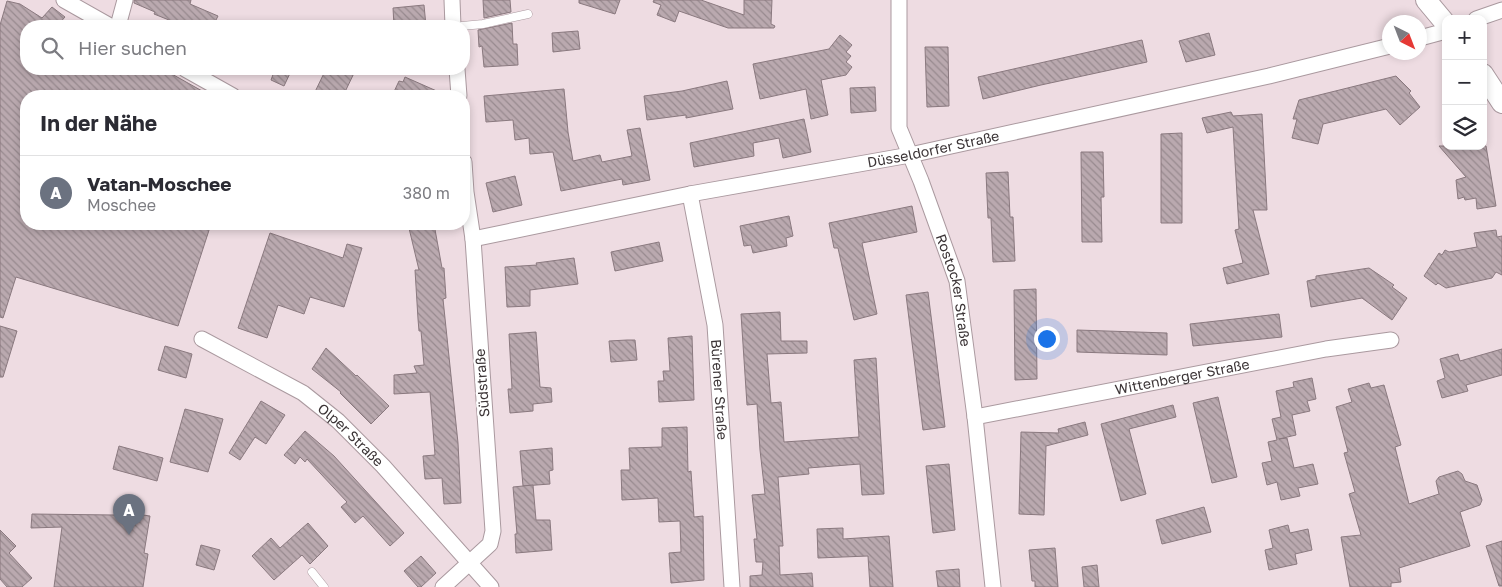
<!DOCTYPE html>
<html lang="de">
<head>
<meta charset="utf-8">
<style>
	:root { --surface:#fff; --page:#f7f7f7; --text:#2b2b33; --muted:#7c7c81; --line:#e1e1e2; --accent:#237f2f }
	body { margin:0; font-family:"Golos Text",sans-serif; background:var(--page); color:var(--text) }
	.controls { position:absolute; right:15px; top:15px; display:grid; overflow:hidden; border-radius:10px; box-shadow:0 2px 8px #0003 }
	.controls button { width:45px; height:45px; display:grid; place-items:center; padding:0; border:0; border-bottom:1px solid var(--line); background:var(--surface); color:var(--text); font:25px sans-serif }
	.compass { position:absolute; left:1382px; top:15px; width:45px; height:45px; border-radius:50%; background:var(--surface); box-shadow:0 2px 8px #0003; rotate:138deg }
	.you { position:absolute; left:1046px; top:338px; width:18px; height:18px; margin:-12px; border:4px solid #fff; border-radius:50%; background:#1a73e8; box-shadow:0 0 0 8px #1a73e833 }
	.badge { display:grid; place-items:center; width:32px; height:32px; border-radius:50%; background:var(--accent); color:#fff; font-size:16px; font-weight:700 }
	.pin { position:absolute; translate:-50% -41px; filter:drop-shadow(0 1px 2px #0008) }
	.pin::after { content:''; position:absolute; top:26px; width:18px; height:15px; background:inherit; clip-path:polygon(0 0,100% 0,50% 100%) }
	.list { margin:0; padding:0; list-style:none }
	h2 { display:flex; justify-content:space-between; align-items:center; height:65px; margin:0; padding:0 20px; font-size:21px }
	h2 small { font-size:16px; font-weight:400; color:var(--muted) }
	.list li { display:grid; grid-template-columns:32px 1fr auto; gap:15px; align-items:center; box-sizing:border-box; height:75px; padding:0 20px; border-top:1px solid var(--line) }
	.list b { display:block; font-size:19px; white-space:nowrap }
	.list p { margin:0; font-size:16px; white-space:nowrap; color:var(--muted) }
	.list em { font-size:16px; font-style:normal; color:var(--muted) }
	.icon { flex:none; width:28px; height:28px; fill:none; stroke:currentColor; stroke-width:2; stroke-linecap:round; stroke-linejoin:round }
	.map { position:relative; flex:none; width:1502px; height:587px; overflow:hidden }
	.search { position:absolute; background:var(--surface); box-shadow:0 2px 8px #0003; left:20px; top:20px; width:450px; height:55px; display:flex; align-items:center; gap:12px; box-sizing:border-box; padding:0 18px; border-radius:20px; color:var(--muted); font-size:19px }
	.panel { position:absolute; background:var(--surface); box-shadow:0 2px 8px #0003; left:20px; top:90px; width:450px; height:140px; border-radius:20px }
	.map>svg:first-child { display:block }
	.building { fill:url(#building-back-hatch); stroke:#8a797f }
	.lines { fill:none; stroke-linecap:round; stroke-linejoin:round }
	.service-casing { stroke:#aa999f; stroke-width:9 }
	.minor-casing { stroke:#aa999f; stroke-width:17 }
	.tertiary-casing { stroke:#aa999f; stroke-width:22 }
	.service { stroke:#fff; stroke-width:8 }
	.minor { stroke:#fff; stroke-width:15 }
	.tertiary { stroke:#fff; stroke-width:20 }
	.labels { text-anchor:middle; stroke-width:4.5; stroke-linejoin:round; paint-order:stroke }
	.street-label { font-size:14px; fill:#3b3436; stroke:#fff }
</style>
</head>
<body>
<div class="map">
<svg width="1502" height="587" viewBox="0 0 1502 587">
	<defs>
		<pattern id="building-back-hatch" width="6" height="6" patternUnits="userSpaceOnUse" patternTransform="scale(1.25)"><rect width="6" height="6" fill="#baa9af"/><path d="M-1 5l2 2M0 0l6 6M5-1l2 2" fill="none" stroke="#988a8f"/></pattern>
	</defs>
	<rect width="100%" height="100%" fill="#eedce2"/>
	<g class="building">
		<path d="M134,0H191L190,4L218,16L213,26H184L154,14L155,12L134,3Z"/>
		<path d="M483,0H510L511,12L484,18Z"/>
		<path d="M579,0H620L615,14L579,3Z"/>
		<path d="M654,0H701L744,15V0H772L771,24L775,26L774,28H728L679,11L675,22L657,15L661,5L653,2Z"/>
		<path d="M7,1L20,4L42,18L52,7L65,17L57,26H26V69H163L211,96H26V224H211L178,326L16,277L3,318L0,317V25Z"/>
		<path d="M424,5L426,26H394L393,8Z"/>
		<path d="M512,23L513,44H517L518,65L484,67L482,46L479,47L478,30Z"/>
		<path d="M578,31L580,49L553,52L552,33Z"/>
		<path d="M1209,33L1215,55L1186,62L1179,41Z"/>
		<path d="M840,35L852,45L846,52L851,56L846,62L852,67L846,75L821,80L828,115L811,119L806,89L760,99L753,64L829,49Z"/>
		<path d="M1142,40L1147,62L1041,85L983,99L978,77Z"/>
		<path d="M925,47H948L949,106L927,107Z"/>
		<path d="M275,69H292L284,86L271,80Z"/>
		<path d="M326,69H356L343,96H313Z"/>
		<path d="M1396,76L1411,91L1409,93L1420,107L1400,125L1386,109L1323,124L1318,144L1292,138L1297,119H1293L1299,100Z"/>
		<path d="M405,77L448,96H392L399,81L403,82Z"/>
		<path d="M727,81L733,109L686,118V115L647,120L644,96L682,91Z"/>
		<path d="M875,87L876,111L851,113L850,88Z"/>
		<path d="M564,89L568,132L573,161L600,155L602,162L632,156L627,130L640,128L650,180L623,185L622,179L561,191L553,152L530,154L529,138L515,140L513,120L486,122L484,96Z"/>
		<path d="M1231,112L1233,116L1262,114L1267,210H1253L1269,274L1227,284L1223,268L1243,263L1235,230L1239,229L1233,127L1207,133L1202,118Z"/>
		<path d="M804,119L811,152L783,158L779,138L753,143L754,156L694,167L690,143Z"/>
		<path d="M1182,133V223H1161V134Z"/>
		<path d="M1439,146H1486L1496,206L1477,209L1476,198L1465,200L1464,197L1458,199L1456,180L1466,177Z"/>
		<path d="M1081,152H1103L1104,197H1101L1102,242H1082Z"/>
		<path d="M1008,172L1010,217H1013L1015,261L993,262L991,218H988L986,173Z"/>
		<path d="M515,176L522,205L493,212L486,183Z"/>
		<path d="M912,206L917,232L862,243L877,314L854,320L838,248H834L829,223Z"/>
		<path d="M789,216L793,236L786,238L787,246L753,253L751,245L744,246L740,226Z"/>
		<path d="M408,224H434L442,268H444L446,298L443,299L458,443L461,503L444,504L442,478L425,479L423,456L435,455L430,392L394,394V375L417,373L414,366L424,365L421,331H419L418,319L415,270H419Z"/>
		<path d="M1496,230L1497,237L1502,236V275L1496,272L1492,278L1446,288L1438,283L1436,285L1424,276L1439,253L1442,255L1445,250L1449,252L1477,247L1474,233Z"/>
		<path d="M270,233L343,258L347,244L362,248L344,307L310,297L304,314L278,305L267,338L238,328Z"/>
		<path d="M659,242L663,261L615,271L611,252Z"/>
		<path d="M574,258L578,284L530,290V306L507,307L505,267L537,265L536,263Z"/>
		<path d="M1369,268L1394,285L1392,287L1407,298L1392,320L1362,298L1311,307L1307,281L1316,279V276Z"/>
		<path d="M1036,289L1037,379L1015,380L1014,290Z"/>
		<path d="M928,292L945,427L923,430L906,295Z"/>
		<path d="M780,312L781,341H807V353L767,354L771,403L781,402L784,442L859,437L854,360L876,358L884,494L862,495L860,464L808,468L809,474L778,477L783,546H779L780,575L812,573L813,587H750V576L762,575L763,562H756L754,539H757L752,495L765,494L760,450L757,404L747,405L741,314Z"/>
		<path d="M1279,314L1282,337L1193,346L1190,324Z"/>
		<path d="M0,326L17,331L3,377H0Z"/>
		<path d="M1077,330L1167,333V355L1077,352Z"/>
		<path d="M536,332L540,387L551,388L552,402L533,404V411L510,413L508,389H512L509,334Z"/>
		<path d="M692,336L694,400L659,402L658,381H664L663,371H670L668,338Z"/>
		<path d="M627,340H635L637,360L611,362L609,341Z"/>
		<path d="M165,346L192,354L186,378L158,370Z"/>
		<path d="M326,348L356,376L357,375L389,406L371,424L340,393L341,392L312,369Z"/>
		<path d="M1502,349V375L1466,385L1468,391L1442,398L1437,381L1445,378L1440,359L1458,354L1460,361Z"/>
		<path d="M1312,378L1316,399L1307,401L1310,411L1292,415L1296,435L1279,439L1287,438L1294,468L1313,464L1318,484L1298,488L1300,496L1281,500L1277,482L1267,485L1262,463L1272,461L1268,442L1277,440L1272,419L1281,417L1276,391L1294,387L1293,382Z"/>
		<path d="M1369,383L1371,388L1384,385L1401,445L1395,447L1409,504L1439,494L1436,481L1439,477L1458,471L1462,474L1465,481L1477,485L1482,500L1480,505L1460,512L1470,546L1399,568L1401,582L1391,583V587H1350L1341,537L1361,535L1349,494L1355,492L1344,453L1348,452L1336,407L1352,402L1348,389Z"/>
		<path d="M1218,397L1237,477L1212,483L1193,403Z"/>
		<path d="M261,401L285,415L266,444L255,437L240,460L229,453Z"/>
		<path d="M1173,405L1176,417L1129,429L1146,494L1121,501L1101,424Z"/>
		<path d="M185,409L223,419L208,472L170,462Z"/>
		<path d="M1085,422L1088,435L1046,446L1044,515L1019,514L1021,432L1059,433L1058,429Z"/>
		<path d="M687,427L688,472L691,471L694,517L703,516L704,580L671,583L669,553L681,552L680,521L659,522L658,498L622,500L621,470H630L629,448L662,447V428Z"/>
		<path d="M305,431L334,456L404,533L390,546L363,516L355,523L341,507L347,502L307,459L305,462L300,457L295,464L284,455Z"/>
		<path d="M119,446L163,458L157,481L113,469Z"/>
		<path d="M552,448L553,470L549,471L550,484L523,486L520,451Z"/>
		<path d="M949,464L955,530L933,533L926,466Z"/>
		<path d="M533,485L536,520H550L552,550L516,553L515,534H517L513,487Z"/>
		<path d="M1204,507L1211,532L1162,544L1156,520Z"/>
		<path d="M116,511L150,516L144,553L148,554L143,587H54L62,527L31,528L32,514L115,515Z"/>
		<path d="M308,523L328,546L310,564L302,555L274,580L252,556L271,538L280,548Z"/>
		<path d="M1288,525L1290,533L1308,529L1312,550L1295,554L1297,564L1269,570L1265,550L1273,548L1269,530Z"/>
		<path d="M843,528V539L889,536L893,587H870L868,556L818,558L817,529Z"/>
		<path d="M0,530L16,546L9,553L32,578L22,587H7L0,579Z"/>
		<path d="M1502,541V586H1499L1486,546Z"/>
		<path d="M201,545L220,550L214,570L196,565Z"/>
		<path d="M1055,548L1058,587H1035V581H1032L1029,550Z"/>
		<path d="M421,556L436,573L421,587H418L404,571Z"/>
		<path d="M1097,565L1099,587H1084L1082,567Z"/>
		<path d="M959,569L960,587H938L936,571Z"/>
	</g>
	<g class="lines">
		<defs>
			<g id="service">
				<path d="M462,26L483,24L528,14"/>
				<path d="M312,572L324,587"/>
			</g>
			<g id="minor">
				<path d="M64,0L110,26"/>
				<path d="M452,0L453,26"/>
				<path id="s1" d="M899,0V128L921,181L957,281L975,417L993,587"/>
				<path d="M1476,19L1502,10"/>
				<path d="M118,26L125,0"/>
				<path d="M1420,38L1446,31"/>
				<path d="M185,69L233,96"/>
				<path d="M457,69L459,96"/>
				<path id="s2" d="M690,194L715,325L732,587"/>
				<path id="s3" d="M473,239L690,194L910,155L1269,76L1390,46"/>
				<path id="s4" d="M202,339L303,393L338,421L383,466L491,587"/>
				<path id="s5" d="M975,417L1326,349L1391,340"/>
				<path d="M443,587L490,544L493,531L473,239L466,192L464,162"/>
			</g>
			<g id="tertiary">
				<path d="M1426,0L1446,24"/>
				<path d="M1483,74L1502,103"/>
			</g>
		</defs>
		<use href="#service" class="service-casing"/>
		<use href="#minor" class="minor-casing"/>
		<use href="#tertiary" class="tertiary-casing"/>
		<use href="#service" class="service"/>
		<use href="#minor" class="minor"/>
		<use href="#tertiary" class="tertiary"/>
	</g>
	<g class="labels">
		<g class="street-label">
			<text dy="5" stroke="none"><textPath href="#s3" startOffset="469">Düsseldorfer Straße</textPath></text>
			<text dy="5" stroke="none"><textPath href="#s1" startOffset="300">Rostocker Straße</textPath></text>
			<text dy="5" stroke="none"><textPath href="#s5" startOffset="211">Wittenberger Straße</textPath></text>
			<text transform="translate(482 383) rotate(-94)" y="5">Südstraße</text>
			<text dy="5" stroke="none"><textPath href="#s2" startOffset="198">Bürener Straße</textPath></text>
			<text dy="5" stroke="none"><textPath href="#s4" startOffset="178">Olper Straße</textPath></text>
		</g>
	</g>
</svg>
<div class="controls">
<button>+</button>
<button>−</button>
<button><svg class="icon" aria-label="layers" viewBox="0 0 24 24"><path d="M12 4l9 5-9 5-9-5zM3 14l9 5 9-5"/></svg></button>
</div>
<svg class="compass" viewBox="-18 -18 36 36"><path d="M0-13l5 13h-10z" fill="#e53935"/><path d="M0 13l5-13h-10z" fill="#7c7c81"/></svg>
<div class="you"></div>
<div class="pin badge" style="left:129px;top:535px;background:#6b7280">A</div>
<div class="search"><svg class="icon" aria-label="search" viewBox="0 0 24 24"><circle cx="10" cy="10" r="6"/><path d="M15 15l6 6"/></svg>Hier suchen</div>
<section class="panel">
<h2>In der Nähe<small></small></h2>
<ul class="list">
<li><span class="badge" style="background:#6b7280">A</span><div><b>Vatan-Moschee</b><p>Moschee</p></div><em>380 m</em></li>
</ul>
</section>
</div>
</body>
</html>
